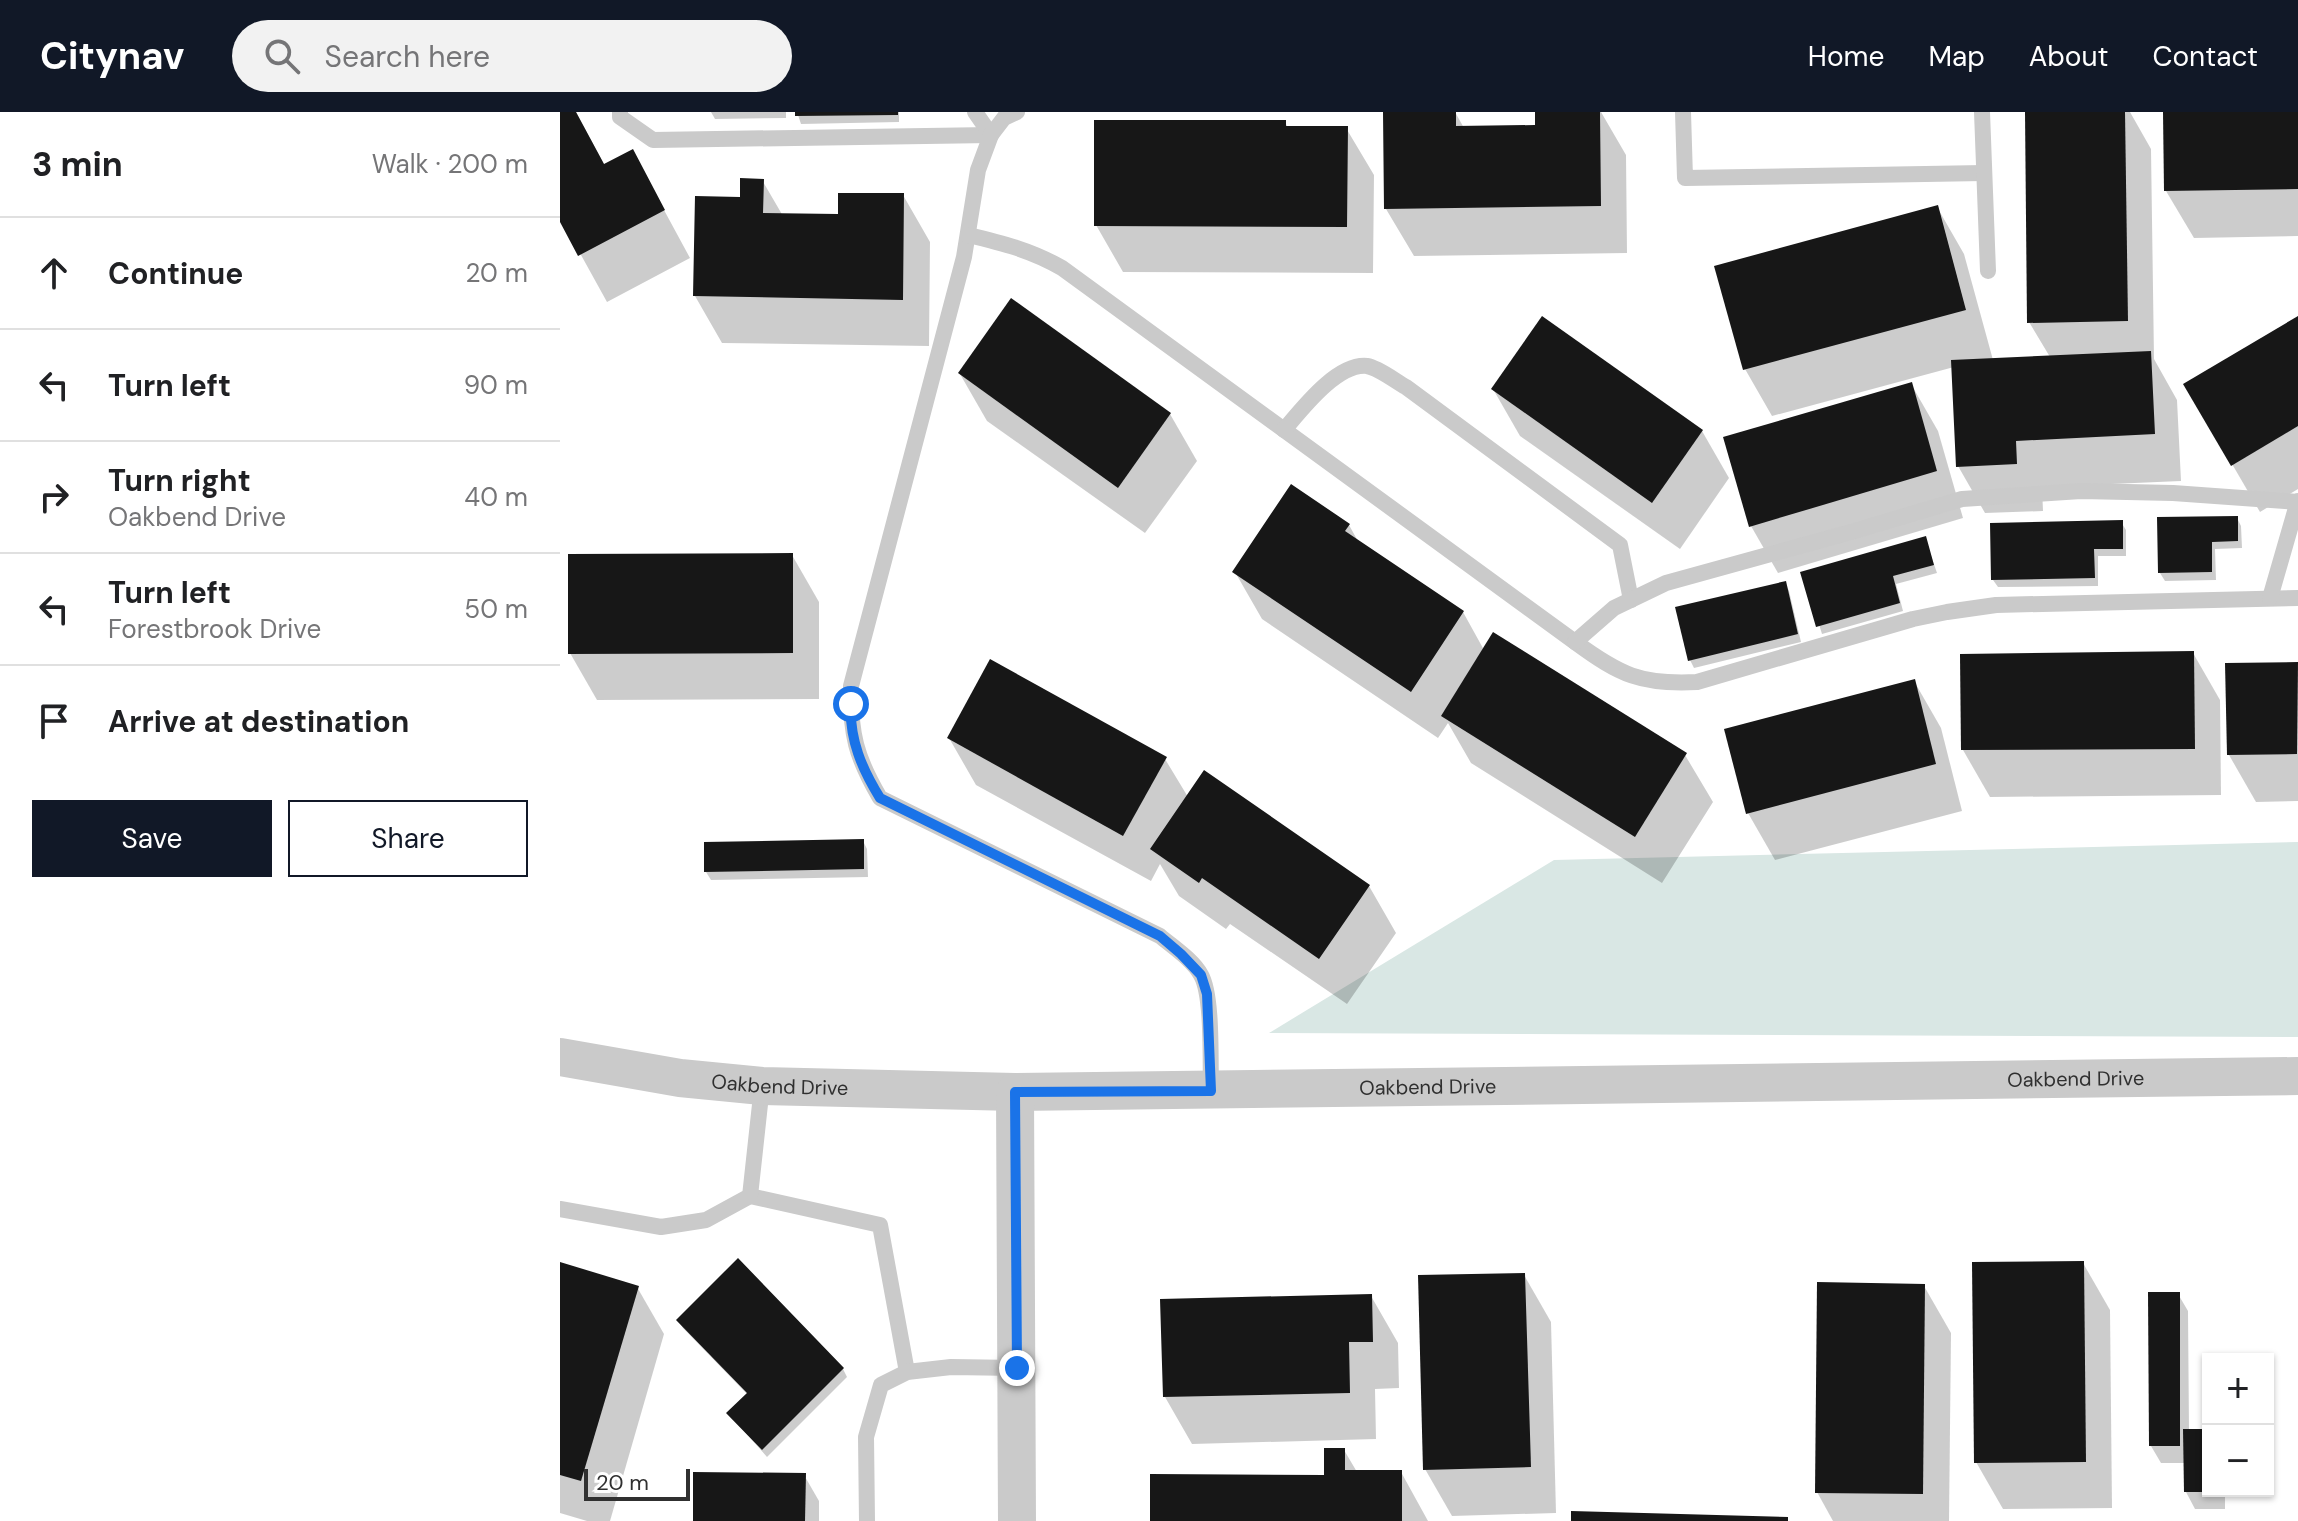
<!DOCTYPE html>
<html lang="en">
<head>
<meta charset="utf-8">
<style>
	:root { --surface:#fff; --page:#f2f2f2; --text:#202124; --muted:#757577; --line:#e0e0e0; --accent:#111827 }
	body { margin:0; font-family:"DM Sans",sans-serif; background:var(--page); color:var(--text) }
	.controls { position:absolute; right:24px; bottom:24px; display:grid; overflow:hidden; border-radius:0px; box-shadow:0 2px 6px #0004 }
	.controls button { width:72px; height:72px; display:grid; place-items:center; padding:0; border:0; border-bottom:2px solid var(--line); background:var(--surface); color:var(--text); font:40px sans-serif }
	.scale { position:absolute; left:24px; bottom:20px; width:106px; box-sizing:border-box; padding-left:8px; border:4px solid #303030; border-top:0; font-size:22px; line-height:28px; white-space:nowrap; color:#303030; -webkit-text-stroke:6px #fff; paint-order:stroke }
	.stop { position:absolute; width:24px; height:24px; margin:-18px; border:6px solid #1a73e8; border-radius:50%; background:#fff }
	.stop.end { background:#1a73e8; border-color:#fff; box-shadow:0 2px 8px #0008 }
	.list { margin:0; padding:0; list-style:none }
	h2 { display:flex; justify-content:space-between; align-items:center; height:104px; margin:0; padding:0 32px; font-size:34px }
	h2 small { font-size:26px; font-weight:400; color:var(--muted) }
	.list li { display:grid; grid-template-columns:52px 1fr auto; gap:24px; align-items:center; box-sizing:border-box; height:112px; padding:0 32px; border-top:2px solid var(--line) }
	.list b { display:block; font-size:30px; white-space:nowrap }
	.list p { margin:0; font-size:26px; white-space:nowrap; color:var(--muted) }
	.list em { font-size:26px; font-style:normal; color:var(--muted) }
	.actions { display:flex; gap:16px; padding:24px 32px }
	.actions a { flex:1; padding:18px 0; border:2px solid var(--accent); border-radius:0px; text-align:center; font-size:28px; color:var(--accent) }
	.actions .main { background:var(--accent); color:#fff }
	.icon { flex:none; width:44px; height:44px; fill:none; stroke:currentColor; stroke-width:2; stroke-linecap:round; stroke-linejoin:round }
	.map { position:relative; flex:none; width:1738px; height:1409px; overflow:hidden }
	header { display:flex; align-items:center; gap:48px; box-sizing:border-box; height:112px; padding:0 40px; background:var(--accent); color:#fff }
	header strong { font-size:38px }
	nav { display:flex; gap:44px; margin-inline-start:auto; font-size:28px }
	.search { width:560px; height:72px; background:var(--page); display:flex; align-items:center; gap:20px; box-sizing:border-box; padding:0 28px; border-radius:44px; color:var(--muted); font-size:30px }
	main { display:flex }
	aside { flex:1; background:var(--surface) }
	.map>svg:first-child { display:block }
	.green { fill:#d9e7e4 }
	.shadow { fill:#0003 }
	.building { fill:#171717 }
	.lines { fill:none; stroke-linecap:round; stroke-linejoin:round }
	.service { stroke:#cacaca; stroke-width:16 }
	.tertiary { stroke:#cacaca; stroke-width:38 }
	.route { stroke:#1a73e8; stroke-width:10 }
	.labels { text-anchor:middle; stroke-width:8; stroke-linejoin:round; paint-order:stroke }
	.street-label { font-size:20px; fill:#303030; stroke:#fff }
</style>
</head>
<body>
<header>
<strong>Citynav</strong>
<div class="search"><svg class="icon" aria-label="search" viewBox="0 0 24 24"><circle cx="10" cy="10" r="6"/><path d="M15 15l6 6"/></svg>Search here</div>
<nav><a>Home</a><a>Map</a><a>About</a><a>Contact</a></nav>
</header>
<main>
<aside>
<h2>3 min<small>Walk · 200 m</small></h2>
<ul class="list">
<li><svg class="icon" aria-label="ahead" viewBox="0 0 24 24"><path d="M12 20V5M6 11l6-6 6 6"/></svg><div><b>Continue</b></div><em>20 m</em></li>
<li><svg class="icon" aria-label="left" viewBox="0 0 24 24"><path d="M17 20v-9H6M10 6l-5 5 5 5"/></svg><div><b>Turn left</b></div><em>90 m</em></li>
<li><svg class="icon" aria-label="right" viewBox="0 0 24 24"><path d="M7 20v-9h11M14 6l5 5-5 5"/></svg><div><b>Turn right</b><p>Oakbend Drive</p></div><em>40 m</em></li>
<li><svg class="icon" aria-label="left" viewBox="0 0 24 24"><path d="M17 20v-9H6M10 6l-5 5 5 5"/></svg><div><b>Turn left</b><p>Forestbrook Drive</p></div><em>50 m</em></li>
<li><svg class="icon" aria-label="arrive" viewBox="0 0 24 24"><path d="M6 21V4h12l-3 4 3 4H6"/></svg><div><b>Arrive at destination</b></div></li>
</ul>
<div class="actions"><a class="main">Save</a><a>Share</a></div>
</aside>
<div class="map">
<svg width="1738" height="1409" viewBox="0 0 1738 1409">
	<rect width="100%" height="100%" fill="#fff"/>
	<path class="green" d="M1738,730V925L709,921L994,748Z"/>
	<g class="shadow">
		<path d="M0,0H16L45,54L72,39L130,146L47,190L0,105Z"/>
		<path d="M151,0H226V6L155,7Z"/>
		<path d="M237,0H339V10L241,12Z"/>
		<path d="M895,0L904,16L977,15V0H1041L1066,43L1067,141L854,144L826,97Z"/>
		<path d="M1467,0H1570L1591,37L1594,247L1617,288L1621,369L1482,375L1483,399L1425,401L1398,354L1394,255L1212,304L1185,257L1377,95L1404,142L1433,248L1490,245L1469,210Z"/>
		<path d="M1605,0H1738V124L1634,126L1606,79Z"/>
		<path d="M725,10L728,16H786L814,63L813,161L563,160L536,113Z"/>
		<path d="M202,68L223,104H280L343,83L370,130L369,234L162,231L135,184L182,87Z"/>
		<path d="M1738,206V377L1700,400L1626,273Z"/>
		<path d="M400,262L610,302L637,349L585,421L427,309Z"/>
		<path d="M1351,272L1378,319L1403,406L1218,461L1191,414Z"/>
		<path d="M933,277L1142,319L1169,366L1120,437L960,324Z"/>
		<path d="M1677,406L1681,414L1682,436L1655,437L1656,468L1605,469L1600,461Z"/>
		<path d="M1561,410L1566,418V444H1538V474L1438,475L1433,468Z"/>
		<path d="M789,413L799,431L903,500L924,538L1125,643L1153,690L1102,771L911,651L888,611L878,626L702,507L675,460Z"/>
		<path d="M1365,426L1377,461L1336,472L1343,499L1262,522L1243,461Z"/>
		<path d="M232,443L259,490V587L37,588L10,541Z"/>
		<path d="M1225,471L1229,479L1241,530L1134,556L1130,548Z"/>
		<path d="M1633,541L1660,588L1661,683L1430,685L1403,638Z"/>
		<path d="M1738,552V689L1696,690L1669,643L1667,553Z"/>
		<path d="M1354,569L1381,616L1402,699L1215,748L1188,701Z"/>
		<path d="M389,626L605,647L628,685L809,774L836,821L787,892L670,812L666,817L619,784L600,752L591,769L416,673Z"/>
		<path d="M303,729L307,737L308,765L151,768L146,760Z"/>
		<path d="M178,1149L283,1257L287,1265L207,1345L169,1302L188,1283L123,1216L118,1208Z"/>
		<path d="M1523,1151L1550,1198L1552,1396L1443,1397L1416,1350Z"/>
		<path d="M0,1152L77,1175L104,1222L50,1409H27L0,1401Z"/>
		<path d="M964,1163L991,1210L996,1401L892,1404L865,1357Z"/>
		<path d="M1364,1174L1391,1221L1389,1409H1273L1257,1380Z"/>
		<path d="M1618,1182L1628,1199L1629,1319H1648V1379H1665V1397H1635L1626,1380L1625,1351H1601L1591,1334Z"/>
		<path d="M811,1184L838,1231L839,1276L815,1277L816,1327L632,1332L605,1285Z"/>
		<path d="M784,1338L797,1360H841L868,1409H592L766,1365Z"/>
		<path d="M244,1363L259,1389V1409H135Z"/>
	</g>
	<g class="building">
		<path d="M0,0H16L44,52L73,37L105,98L18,144L0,110Z"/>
		<path d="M235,0H338V3L235,4Z"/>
		<path d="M823,0H896V14L975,13V0H1040L1041,94L824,97Z"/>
		<path d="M1465,0H1565L1568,209L1467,211Z"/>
		<path d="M1603,0H1738V77L1604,79Z"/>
		<path d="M534,8H726V14H788L787,115L534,114Z"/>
		<path d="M180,66L204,67L203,101L278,102V81H344L343,188L133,184L135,84L180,85Z"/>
		<path d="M1378,93L1406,198L1183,258L1154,154Z"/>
		<path d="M451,186L611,301L558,376L398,261Z"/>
		<path d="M982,204L1143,318L1092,391L931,277Z"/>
		<path d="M1738,204V314L1671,354L1623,272Z"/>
		<path d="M1591,239L1595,322L1456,329L1457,352L1396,355L1391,248Z"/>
		<path d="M1352,270L1377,359L1189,415L1163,325Z"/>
		<path d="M731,372L790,412L785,419L904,499L851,580L672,460Z"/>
		<path d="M1678,404V429L1652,430V460L1598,461L1597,405Z"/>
		<path d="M1563,408V437H1534L1535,466L1431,468L1430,411Z"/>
		<path d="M1366,424L1374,453L1333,464L1340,491L1256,515L1240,460Z"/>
		<path d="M233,441V541L8,542V442Z"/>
		<path d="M1226,469L1238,522L1128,549L1115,495Z"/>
		<path d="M933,520L1127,641L1075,725L881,604Z"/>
		<path d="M1634,539L1635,637L1401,638L1400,542Z"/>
		<path d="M430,547L607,645L563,724L387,626Z"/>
		<path d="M1738,550L1737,642L1667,643L1665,551Z"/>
		<path d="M1355,567L1376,652L1186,702L1164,617Z"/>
		<path d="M644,658L810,773L759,847L642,766L639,771L590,737Z"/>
		<path d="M304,727V757L144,760V730Z"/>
		<path d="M178,1146L284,1256L202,1338L166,1301L187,1281L116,1208Z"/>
		<path d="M1524,1149L1526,1350L1414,1351L1412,1150Z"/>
		<path d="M0,1150L79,1174L21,1369L0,1363Z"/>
		<path d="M965,1161L971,1355L863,1358L858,1163Z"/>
		<path d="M1257,1170L1365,1172L1363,1382L1255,1381Z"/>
		<path d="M1588,1180H1620V1334H1589Z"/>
		<path d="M812,1182L813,1230H789L790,1281L603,1285L600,1187Z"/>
		<path d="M1623,1317H1648V1380H1624Z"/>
		<path d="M764,1336H785V1358H842V1409H590V1362L764,1363Z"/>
		<path d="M133,1360L246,1361L245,1409H133Z"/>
		<path d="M1011,1399L1228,1405V1409H1011Z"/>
	</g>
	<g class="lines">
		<g class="service">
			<path d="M60,0V5L93,28L431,23"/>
			<path d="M415,0L431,23"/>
			<path d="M457,0L444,6L431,23L418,58L404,145L291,574C290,622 296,645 320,686L600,824C613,835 633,848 641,863C653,884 650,951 651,977"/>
			<path d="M1123,0L1125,66L1424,61"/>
			<path d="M1422,0L1428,159"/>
			<path d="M408,123C442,131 471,138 502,156L1015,530C1060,563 1081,573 1137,570L1353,507L1387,500L1436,493L1738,486"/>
			<path d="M724,318C742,297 777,251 807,254C819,256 835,269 846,275L1060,433L1071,488"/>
			<path d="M1710,486L1738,389"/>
			<path d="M1015,530L1054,496L1106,471L1291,420L1402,387L1521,379L1613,381L1738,390"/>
			<path d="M190,1084L320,1113L347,1260"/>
			<path d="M0,1097L101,1115L146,1108L190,1084L202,974"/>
			<path d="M307,1409L306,1325L321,1273L347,1260L391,1255L457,1256"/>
		</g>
		<g class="tertiary">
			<path id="s1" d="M0,945L120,966L202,974L455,980L1738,964"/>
			<path d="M455,980L457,1409"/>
		</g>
	</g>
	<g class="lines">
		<path class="route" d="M291,592C289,627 302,657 320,686L600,824L621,842L641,863L647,882L651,979L455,980L457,1256"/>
	</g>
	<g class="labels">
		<g class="street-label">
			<text dy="7" stroke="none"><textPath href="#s1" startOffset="1518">Oakbend Drive</textPath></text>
			<text dy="7" stroke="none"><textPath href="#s1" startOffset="222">Oakbend Drive</textPath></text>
			<text dy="7" stroke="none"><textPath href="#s1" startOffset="870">Oakbend Drive</textPath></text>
		</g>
	</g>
</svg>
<div class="controls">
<button>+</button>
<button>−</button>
</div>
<div class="scale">20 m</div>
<div class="stop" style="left:291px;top:592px"></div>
<div class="stop end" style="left:457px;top:1256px"></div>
</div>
</main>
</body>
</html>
